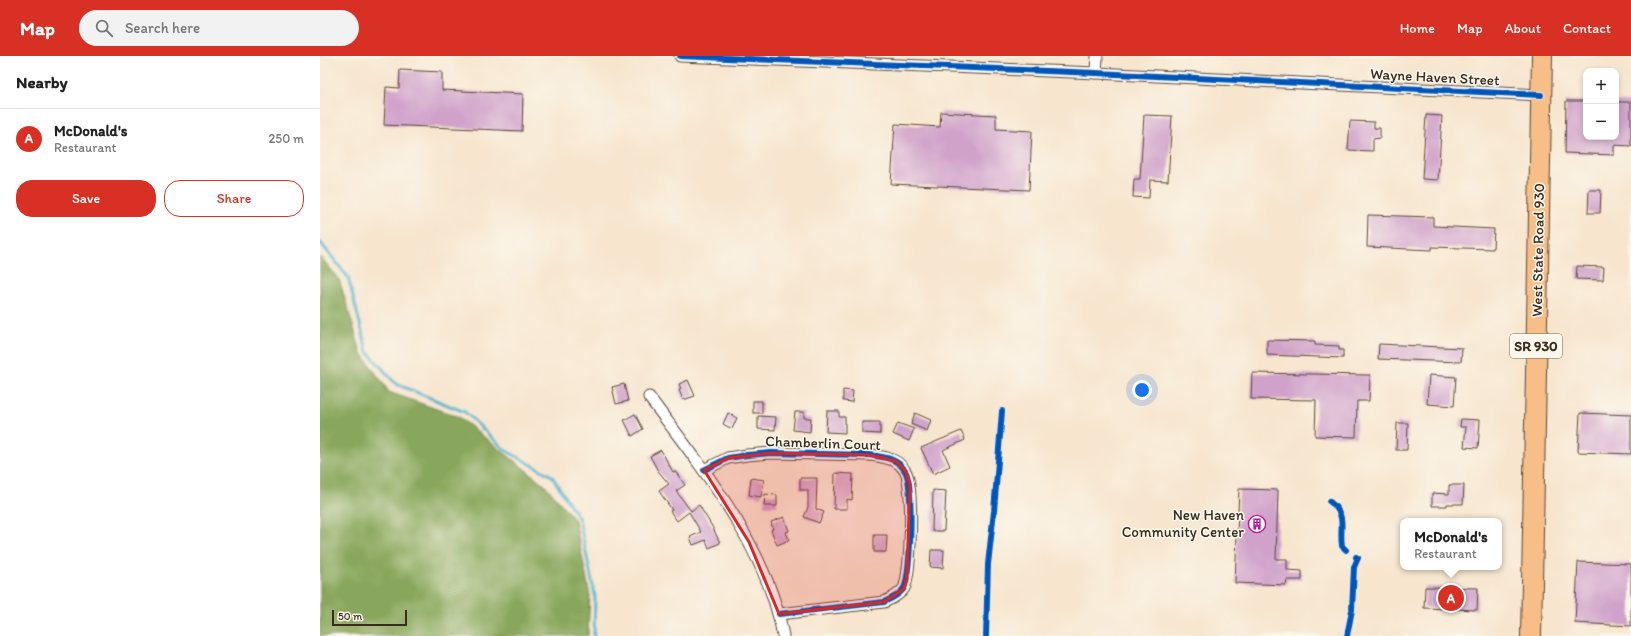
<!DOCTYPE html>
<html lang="en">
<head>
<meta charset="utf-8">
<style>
	:root { --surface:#fff; --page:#f2f2f2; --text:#222; --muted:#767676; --line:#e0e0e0; --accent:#d93025 }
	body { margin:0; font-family:Itim,sans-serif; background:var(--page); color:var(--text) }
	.controls { position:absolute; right:12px; top:12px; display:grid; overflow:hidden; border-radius:8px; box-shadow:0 2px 6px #0003 }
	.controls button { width:36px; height:36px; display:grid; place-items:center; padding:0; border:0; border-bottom:1px solid var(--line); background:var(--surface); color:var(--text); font:20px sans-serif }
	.scale { position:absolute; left:12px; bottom:10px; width:75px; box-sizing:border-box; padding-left:4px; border:2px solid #3b2a1e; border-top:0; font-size:11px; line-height:14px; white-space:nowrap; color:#3b2a1e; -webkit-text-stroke:3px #fbf7ec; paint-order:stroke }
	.you { position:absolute; left:822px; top:334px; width:14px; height:14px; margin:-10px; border:3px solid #fff; border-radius:50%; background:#1a73e8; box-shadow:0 0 0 6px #1a73e833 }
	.badge { display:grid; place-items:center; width:26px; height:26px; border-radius:50%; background:var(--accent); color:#fff; font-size:13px; font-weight:700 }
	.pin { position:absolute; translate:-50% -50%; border:2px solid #fff; box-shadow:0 1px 4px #0006 }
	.popup { position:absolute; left:1080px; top:462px; width:102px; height:52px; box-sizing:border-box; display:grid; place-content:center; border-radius:8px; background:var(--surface); filter:drop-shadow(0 1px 3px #0005); font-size:13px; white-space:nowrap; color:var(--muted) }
	.popup b { font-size:15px; color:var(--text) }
	.popup::after { content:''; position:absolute; left:50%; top:100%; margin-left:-8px; border:8px solid transparent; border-top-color:var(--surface) }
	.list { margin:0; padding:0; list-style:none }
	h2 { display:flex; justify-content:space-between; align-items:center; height:52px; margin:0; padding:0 16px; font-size:17px }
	h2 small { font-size:13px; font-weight:400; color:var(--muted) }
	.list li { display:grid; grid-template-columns:26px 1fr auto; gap:12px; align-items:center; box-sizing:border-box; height:60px; padding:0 16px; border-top:1px solid var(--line) }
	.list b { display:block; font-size:15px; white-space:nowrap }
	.list p { margin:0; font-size:13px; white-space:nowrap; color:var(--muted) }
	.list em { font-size:13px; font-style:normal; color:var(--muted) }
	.actions { display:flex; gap:8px; padding:12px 16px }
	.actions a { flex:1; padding:9px 0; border:1px solid var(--accent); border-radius:16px; text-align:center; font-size:14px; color:var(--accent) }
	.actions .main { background:var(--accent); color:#fff }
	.icon { flex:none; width:22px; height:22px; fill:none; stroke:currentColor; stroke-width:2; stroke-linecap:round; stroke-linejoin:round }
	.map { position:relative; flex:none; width:1311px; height:580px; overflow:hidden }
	header { display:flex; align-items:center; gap:24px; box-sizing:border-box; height:56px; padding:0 20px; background:var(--accent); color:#fff }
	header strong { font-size:19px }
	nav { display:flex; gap:22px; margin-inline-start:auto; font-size:14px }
	.search { width:280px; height:36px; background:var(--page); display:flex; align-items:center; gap:10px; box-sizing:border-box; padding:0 14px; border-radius:22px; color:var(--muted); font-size:15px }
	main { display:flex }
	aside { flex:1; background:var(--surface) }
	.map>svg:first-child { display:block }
	.forest { fill:#89a75b; stroke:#62683c }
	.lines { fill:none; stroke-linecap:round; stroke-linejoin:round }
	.stream { stroke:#53b5d2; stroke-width:3 }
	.building { fill:#d0a2ca }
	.street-casing { stroke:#574638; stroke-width:13 }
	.highway-casing { stroke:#574638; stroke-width:22 }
	.street { stroke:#fff; stroke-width:11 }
	.highway { stroke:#f7be88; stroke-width:20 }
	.cycleway-casing { stroke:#fbf7ec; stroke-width:8 }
	.cycleway { stroke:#0057b8; stroke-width:6 }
	.marked { fill:#d62828; fill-opacity:0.2; stroke:#d62828; stroke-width:3; stroke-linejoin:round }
	.labels { text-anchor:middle; stroke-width:3; stroke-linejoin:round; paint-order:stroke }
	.shield { fill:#fbf7ec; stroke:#75685c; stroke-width:1 }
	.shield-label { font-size:14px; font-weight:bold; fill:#3b2a1e }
	.street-label { font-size:15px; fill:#3b2a1e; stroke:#fbf7ec }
	.poi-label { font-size:15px; fill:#3b2a1e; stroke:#fbf7ec; text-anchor:end }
</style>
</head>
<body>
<header>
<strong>Map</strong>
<div class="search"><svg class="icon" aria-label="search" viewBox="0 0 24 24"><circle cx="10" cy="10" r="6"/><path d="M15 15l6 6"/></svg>Search here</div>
<nav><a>Home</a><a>Map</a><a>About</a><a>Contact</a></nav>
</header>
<main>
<aside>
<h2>Nearby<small></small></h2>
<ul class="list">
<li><span class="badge">A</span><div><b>McDonald's</b><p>Restaurant</p></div><em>250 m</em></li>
</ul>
<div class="actions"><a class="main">Save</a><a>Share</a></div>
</aside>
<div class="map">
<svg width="1311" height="580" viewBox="0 0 1311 580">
	<rect width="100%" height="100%" fill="#fbf7ec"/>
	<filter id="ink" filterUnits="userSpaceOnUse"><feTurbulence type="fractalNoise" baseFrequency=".025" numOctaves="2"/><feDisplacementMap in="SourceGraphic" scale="8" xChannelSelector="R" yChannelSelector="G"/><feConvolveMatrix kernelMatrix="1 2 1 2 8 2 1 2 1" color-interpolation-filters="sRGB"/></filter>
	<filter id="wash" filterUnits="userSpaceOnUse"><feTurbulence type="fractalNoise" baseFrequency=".012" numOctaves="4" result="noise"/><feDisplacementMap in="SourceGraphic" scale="16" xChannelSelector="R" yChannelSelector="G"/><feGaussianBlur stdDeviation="0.9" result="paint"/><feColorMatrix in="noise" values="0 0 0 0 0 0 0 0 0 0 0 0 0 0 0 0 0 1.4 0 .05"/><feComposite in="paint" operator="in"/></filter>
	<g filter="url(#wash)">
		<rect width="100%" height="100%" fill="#f7e5ce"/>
		<path class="forest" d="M0,200L19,223L41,296L69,336L139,361L225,429L255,464L270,539L268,580H0Z"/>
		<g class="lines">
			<path class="stream" d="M0,186L28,221L47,295L76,328L145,356L185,394L232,420L259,463L275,540L274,580"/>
		</g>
		<g id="blocks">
			<g class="building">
				<path d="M80,14L122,16V34L203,38L202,75L64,69L66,31L79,32Z"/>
				<path d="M1246,45H1266V81H1296V46H1311V90L1294,89V99L1245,97Z"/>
				<path d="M621,56L676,59V73L712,75L709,134L571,128L575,68L620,71Z"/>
				<path d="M824,59L852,60L848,125L830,124L829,142L813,141L814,123H820Z"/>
				<path d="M1106,59L1122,60L1118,124L1102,123Z"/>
				<path d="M1030,65L1054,66V72H1060V82L1053,83V95L1028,94Z"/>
				<path d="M1269,134H1281L1280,157H1268Z"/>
				<path d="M1048,159L1113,161V170L1174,173L1173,193L1112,191V194L1047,191Z"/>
				<path d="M1257,210L1284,211L1283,224L1256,223Z"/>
				<path d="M947,284L995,285V289L1019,290V294H1023V302L947,299Z"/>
				<path d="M1059,288L1142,292L1141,306L1058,303Z"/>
				<path d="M932,317L1050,319L1049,345H1037L1036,381L995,380L996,344L931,343Z"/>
				<path d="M1109,319L1136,321L1134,350L1107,348Z"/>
				<path d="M368,324L375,340L363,344L359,334L361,333L359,328Z"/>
				<path d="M304,328L308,345L296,348L292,331Z"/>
				<path d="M523,334L533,335L532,346L523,345Z"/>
				<rect x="433" y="345" width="9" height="12"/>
				<path d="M507,355H519V361H525V377L506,376Z"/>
				<path d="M475,356H484V362H491L490,376L473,374Z"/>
				<path d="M408,357L417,362L412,373L403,368Z"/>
				<path d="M595,357L611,364L607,375L591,368Z"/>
				<path d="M1260,357L1311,359V398L1258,396Z"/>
				<path d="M315,358L323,373L312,380L304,364Z"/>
				<path d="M438,360L456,361L455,374L438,373Z"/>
				<path d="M1141,363L1160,364L1158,392L1144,391L1146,371H1140Z"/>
				<path d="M542,366H560V378L542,377Z"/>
				<path d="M578,367L594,373L589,385L573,378Z"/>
				<path d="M1077,367H1088L1087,394H1076Z"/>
				<path d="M641,375L645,384L623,394L630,410L613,418L601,392Z"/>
				<path d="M341,394L353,416L355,415L365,429L356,435L371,455L379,449L393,472L400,487L389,492L386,484L373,489L370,481L381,476L369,456L357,465L350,455L352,454L339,435L349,428L338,415L330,400Z"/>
				<path d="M515,417L533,418L532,444L527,443V453H514Z"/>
				<path d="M431,422L444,424L441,441L429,439Z"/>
				<path d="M480,422H497L496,453L504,456L499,467L484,461L488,451V434H480Z"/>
				<path d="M1129,429H1144L1143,448H1127V450H1112V437L1129,438Z"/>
				<path d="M919,433L958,434L956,503H967V514L982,515V524H967L966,529L915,527Z"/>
				<path d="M613,434L626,435L624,475H612Z"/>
				<path d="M445,438L457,439V450H444Z"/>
				<path d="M464,461L469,475L466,476L469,484L457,489L451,474L453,473L451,466Z"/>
				<path d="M554,479H567L566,496H554Z"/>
				<path d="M611,494H624L623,512L610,511Z"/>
				<path d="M1258,506L1311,508V570L1255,567Z"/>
				<path d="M1105,531L1158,532L1157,554L1104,552Z"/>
			</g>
		</g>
	</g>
	<g filter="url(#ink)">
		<use href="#blocks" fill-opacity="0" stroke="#574638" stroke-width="1"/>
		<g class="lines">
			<defs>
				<g id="street">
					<path d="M360,0L776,17L1221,39"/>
					<path d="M776,17L777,0"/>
					<path d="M329,341C381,410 448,492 463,580"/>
					<path d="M384,414L408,402L427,399L451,397L550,399C563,401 578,402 585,415C594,427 591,518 584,532C580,539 571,543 564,546L459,558"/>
				</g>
				<path id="highway" d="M1211,580L1222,0"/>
			</defs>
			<use href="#street" class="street-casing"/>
			<use href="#highway" class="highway-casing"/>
			<use href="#street" class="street"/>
			<use href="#highway" class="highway"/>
			<defs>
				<g id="cycleway">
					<path d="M360,0L776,17L1221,39"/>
					<path d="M384,414L408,402L427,399L451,397L550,399C563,401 578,402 585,415C594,427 591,518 584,532C580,539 571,543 564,546L459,558"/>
					<path d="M1009,445C1028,460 1019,470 1022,490L1026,494"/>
					<path d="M666,580L668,508L674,455L682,355"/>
					<path d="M1027,580L1032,554L1034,511L1038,502L1036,501"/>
				</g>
			</defs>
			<use href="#cycleway" class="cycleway-casing"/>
			<use href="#cycleway" class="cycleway"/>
		</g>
	</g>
	<path class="marked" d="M451,397L550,399L576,405L586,415L590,429L587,522L584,533L564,546L459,558L429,486L384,414L408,402Z"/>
	<defs>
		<symbol id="building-ring" viewBox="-11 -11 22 22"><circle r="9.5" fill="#fbf7ec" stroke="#b5179e" stroke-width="1.5"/><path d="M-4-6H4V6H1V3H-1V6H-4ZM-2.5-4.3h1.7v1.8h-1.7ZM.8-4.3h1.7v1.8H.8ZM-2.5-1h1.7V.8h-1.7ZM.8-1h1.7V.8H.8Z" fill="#b5179e"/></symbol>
	</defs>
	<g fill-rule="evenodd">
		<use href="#building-ring" x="927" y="458" width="20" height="20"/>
	</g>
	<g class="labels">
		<rect class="shield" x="1190" y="278" width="52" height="24" rx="3"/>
		<g class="shield-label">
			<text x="1216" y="295">SR 930</text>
		</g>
		<g class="street-label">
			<text transform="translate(1115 21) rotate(3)" y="5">Wayne Haven Street</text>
			<text transform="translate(1218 194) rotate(-89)" y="5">West State Road 930</text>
			<text transform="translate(503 387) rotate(2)" y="5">Chamberlin Court</text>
		</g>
		<g class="poi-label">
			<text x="924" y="464">New Haven<tspan x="924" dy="17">Community Center</tspan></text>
		</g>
	</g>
</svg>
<div class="controls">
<button>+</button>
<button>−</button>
</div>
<div class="scale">50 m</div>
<div class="you"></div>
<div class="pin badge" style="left:1131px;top:542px">A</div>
<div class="popup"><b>McDonald's</b>Restaurant</div>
</div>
</main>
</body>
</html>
